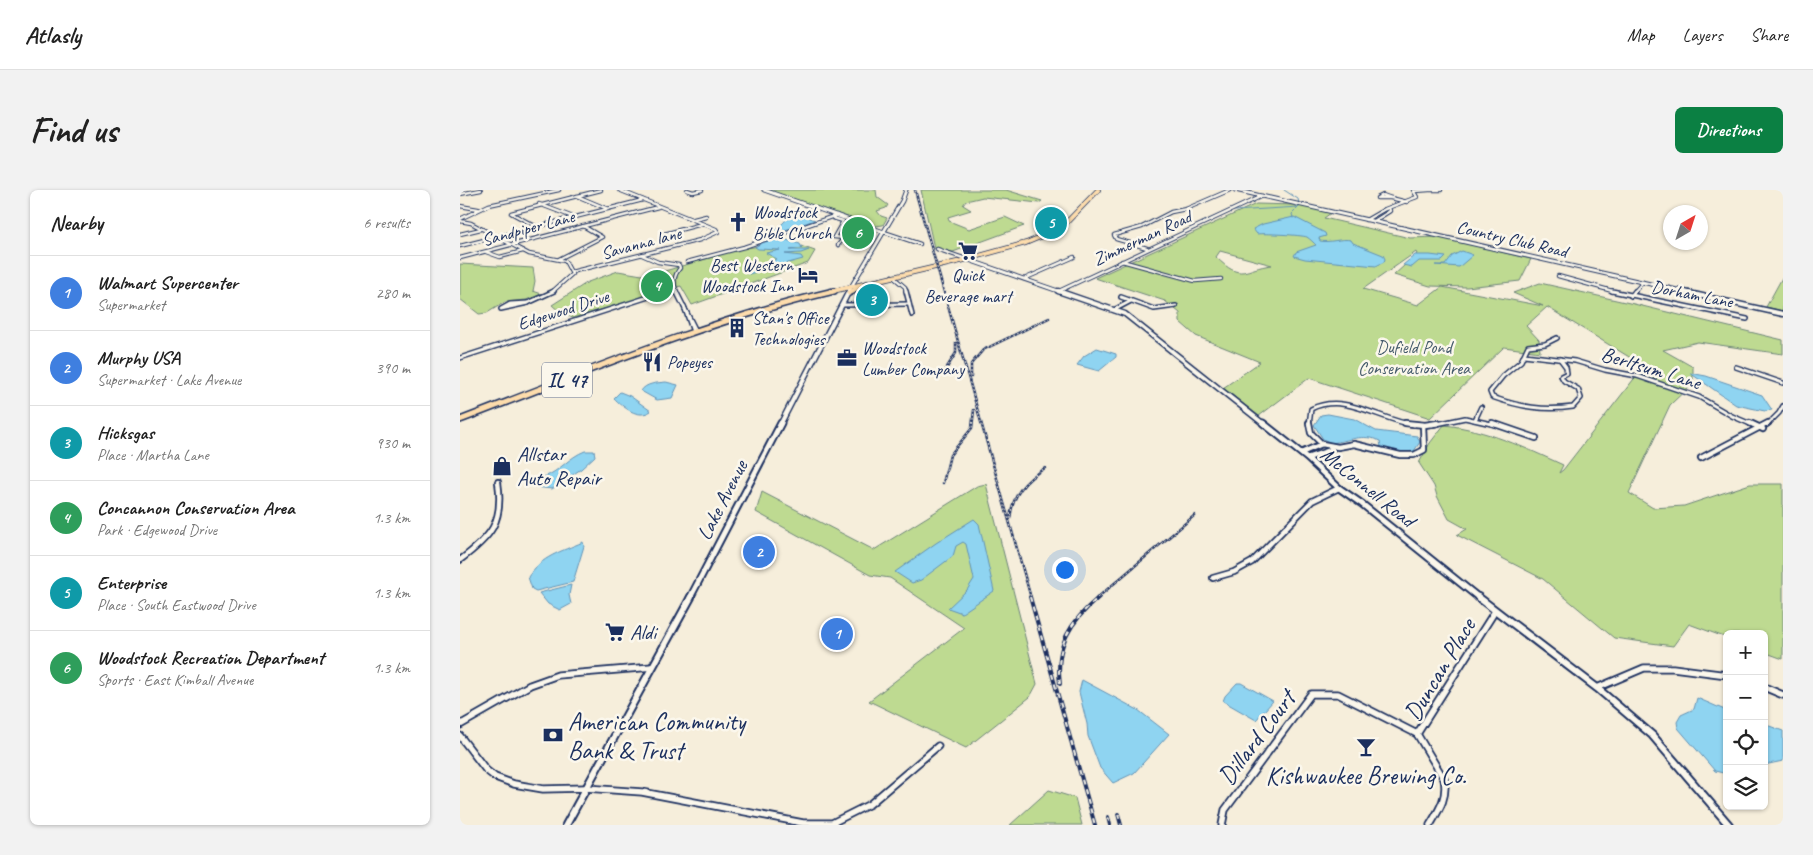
<!DOCTYPE html>
<html lang="en">
<head>
<meta charset="utf-8">
<style>
	:root { --surface:#fff; --page:#f2f2f2; --text:#222; --muted:#767676; --line:#e0e0e0; --accent:#0b8043 }
	body { margin:0; font-family:Caveat,sans-serif; background:var(--page); color:var(--text) }
	.controls { position:absolute; right:15px; bottom:15px; display:grid; overflow:hidden; border-radius:8px; box-shadow:0 1px 4px #0004 }
	.controls button { width:45px; height:45px; display:grid; place-items:center; padding:0; border:0; border-bottom:1px solid var(--line); background:var(--surface); color:var(--text); font:25px sans-serif }
	.compass { position:absolute; left:1203px; top:15px; width:45px; height:45px; border-radius:50%; background:var(--surface); box-shadow:0 1px 4px #0004; rotate:39deg }
	.you { position:absolute; left:604px; top:379px; width:18px; height:18px; margin:-12px; border:4px solid #fff; border-radius:50%; background:#1a73e8; box-shadow:0 0 0 8px #1a73e833 }
	.badge { display:grid; place-items:center; width:32px; height:32px; border-radius:50%; background:var(--accent); color:#fff; font-size:16px; font-weight:700 }
	.pin { position:absolute; translate:-50% -50%; border:2px solid #fff; box-shadow:0 1px 5px #0006 }
	.list { margin:0; padding:0; list-style:none }
	h2 { display:flex; justify-content:space-between; align-items:center; height:65px; margin:0; padding:0 20px; font-size:21px }
	h2 small { font-size:16px; font-weight:400; color:var(--muted) }
	.list li { display:grid; grid-template-columns:32px 1fr auto; gap:15px; align-items:center; box-sizing:border-box; height:75px; padding:0 20px; border-top:1px solid var(--line) }
	.list b { display:block; font-size:19px; white-space:nowrap }
	.list p { margin:0; font-size:16px; white-space:nowrap; color:var(--muted) }
	.list em { font-size:16px; font-style:normal; color:var(--muted) }
	.icon { flex:none; width:28px; height:28px; fill:none; stroke:currentColor; stroke-width:2; stroke-linecap:round; stroke-linejoin:round }
	.map { position:relative; flex:none; width:1323px; height:635px; overflow:hidden; border-radius:8px }
	header { display:flex; align-items:center; gap:30px; box-sizing:border-box; height:70px; padding:0 25px; background:var(--surface); border-bottom:1px solid var(--line) }
	header strong { font-size:24px }
	nav { display:flex; gap:28px; margin-inline-start:auto; font-size:18px }
	.intro { display:flex; align-items:center; justify-content:space-between; box-sizing:border-box; height:120px; padding:0 30px }
	h1 { margin:0; font-size:35px }
	.button { padding:12px 22px; border-radius:8px; background:var(--accent); color:#fff; font-size:18px; font-weight:700 }
	main { display:flex; gap:30px; padding:0 30px }
	aside { flex:1; background:var(--surface); border-radius:8px; box-shadow:0 1px 4px #0004 }
	.map>svg:first-child { display:block }
	.green { fill:#beda91; stroke:#6c8478; fill-rule:evenodd }
	.water { fill:#8fd4f1; stroke:#6192b6 }
	.lines { fill:none; stroke-linecap:round; stroke-linejoin:round }
	.stream { stroke:#6192b6; stroke-width:1 }
	.minor-far3-casing { stroke:#1b2f5e; stroke-width:4.5 }
	.minor-far2-casing { stroke:#1b2f5e; stroke-width:6 }
	.minor-far1-casing { stroke:#1b2f5e; stroke-width:8 }
	.minor-casing { stroke:#1b2f5e; stroke-width:9 }
	.tertiary-far3-casing { stroke:#1b2f5e; stroke-width:5 }
	.tertiary-far2-casing { stroke:#1b2f5e; stroke-width:7 }
	.tertiary-far1-casing { stroke:#1b2f5e; stroke-width:9 }
	.tertiary-casing { stroke:#1b2f5e; stroke-width:10 }
	.primary-far1-casing { stroke:#1b2f5e; stroke-width:5.5 }
	.primary-casing { stroke:#1b2f5e; stroke-width:8 }
	.minor-far3 { stroke:#fbf7ec; stroke-width:2.5 }
	.minor-far2 { stroke:#fbf7ec; stroke-width:3 }
	.minor-far1 { stroke:#fbf7ec; stroke-width:4.5 }
	.minor { stroke:#fbf7ec; stroke-width:5.5 }
	.tertiary-far3 { stroke:#fbf7ec; stroke-width:3 }
	.tertiary-far2 { stroke:#fbf7ec; stroke-width:4 }
	.tertiary-far1 { stroke:#fbf7ec; stroke-width:5 }
	.tertiary { stroke:#fbf7ec; stroke-width:6 }
	.primary-far1 { stroke:#fddcac; stroke-width:4 }
	.primary { stroke:#fddcac; stroke-width:5 }
	.rail-far1-casing { stroke:#1b2f5e; stroke-width:2.5 }
	.rail-casing { stroke:#1b2f5e; stroke-width:4 }
	.rail-far1 { stroke:#fbf7ec; stroke-width:1; stroke-dasharray:2; stroke-linecap:butt }
	.rail { stroke:#fbf7ec; stroke-width:2; stroke-dasharray:5; stroke-linecap:butt }
	.labels { text-anchor:middle; stroke-width:5; stroke-linejoin:round; paint-order:stroke }
	.far-poi-label { font-size:18px; fill:#1b2f5e; stroke:#fbf7ec; text-anchor:start }
	.far-street-label { font-size:18px; fill:#1b2f5e; stroke:#fbf7ec }
	.far-park-label { font-size:18px; fill:#445a6b; stroke:#fbf7ec }
	.shield { fill:#fbf7ec; stroke:#5e6b89; stroke-width:1 }
	.shield-label { font-size:20px; font-weight:bold; fill:#1b2f5e }
	.street-label { font-size:21px; fill:#1b2f5e; stroke:#fbf7ec }
	.poi-label { font-size:21px; fill:#1b2f5e; stroke:#fbf7ec; text-anchor:start }
	.near-street-label { font-size:25px; fill:#1b2f5e; stroke:#fbf7ec }
	.near-poi-label { font-size:25px; fill:#1b2f5e; stroke:#fbf7ec; text-anchor:start }
</style>
</head>
<body>
<header>
<strong>Atlasly</strong>
<nav><a>Map</a><a>Layers</a><a>Share</a></nav>
</header>
<div class="intro"><h1>Find us</h1><a class="button">Directions</a></div>
<main>
<aside>
<h2>Nearby<small>6 results</small></h2>
<ul class="list">
<li><span class="badge" style="background:#3f7fe0">1</span><div><b>Walmart Supercenter</b><p>Supermarket</p></div><em>280 m</em></li>
<li><span class="badge" style="background:#3f7fe0">2</span><div><b>Murphy USA</b><p>Supermarket · Lake Avenue</p></div><em>390 m</em></li>
<li><span class="badge" style="background:#0f9aa8">3</span><div><b>Hicksgas</b><p>Place · Martha Lane</p></div><em>930 m</em></li>
<li><span class="badge" style="background:#2e9e5b">4</span><div><b>Concannon Conservation Area</b><p>Park · Edgewood Drive</p></div><em>1.3 km</em></li>
<li><span class="badge" style="background:#0f9aa8">5</span><div><b>Enterprise</b><p>Place · South Eastwood Drive</p></div><em>1.3 km</em></li>
<li><span class="badge" style="background:#2e9e5b">6</span><div><b>Woodstock Recreation Department</b><p>Sports · East Kimball Avenue</p></div><em>1.3 km</em></li>
</ul>
</aside>
<div class="map">
<svg width="1323" height="635" viewBox="0 0 1323 635">
	<rect width="100%" height="100%" fill="#f6eedb"/>
	<filter id="ink" filterUnits="userSpaceOnUse"><feTurbulence type="fractalNoise" baseFrequency=".02" numOctaves="2"/><feDisplacementMap in="SourceGraphic" scale="10" xChannelSelector="R" yChannelSelector="G"/><feConvolveMatrix kernelMatrix="1 2 1 2 8 2 1 2 1" color-interpolation-filters="sRGB"/></filter>
	<g filter="url(#ink)">
		<g class="green">
			<path d="M306,0H416L417,7L428,15L426,18L417,21L421,26L427,28L423,35L415,36Z"/>
			<path d="M461,0H546L582,11L579,13L523,7L506,11L503,15L511,20L488,27L489,31L509,39L545,27L564,36L493,62L474,58Z"/>
			<path d="M796,14L836,15L871,23L864,28L950,48L977,47L1071,69L1060,91L1007,97L970,96L934,85L957,64L956,62L903,99L958,115L982,97L1083,116L1053,103L1080,93L1174,114L1323,150V164L1238,152L1203,160L1233,177V193L1210,215L1169,303L1193,318L1224,316L1290,294H1323V469L1304,462V444H1267V448L1229,434L1213,456L1154,448L1083,389L997,345L1007,339L989,329L977,306L974,296L959,273L970,253L984,235C1025,239 1066,258 1103,275L1099,283L1103,280L1184,176L1087,117L1066,136L1079,150L1080,162L1044,157L970,228L849,188L799,226L763,198L800,172L736,146L720,132V123L705,111L635,88ZM760,61L812,75C784,78 782,93 756,67Z"/>
			<path d="M329,52L355,61L348,73L232,115L221,96L113,128L101,123L92,115L128,92L158,81L188,86L279,59Z"/>
			<path d="M0,74L73,78L75,91L73,101L82,104L66,110L45,112L27,123L19,124L0,109Z"/>
			<path d="M1323,86V121L1306,117Z"/>
			<path d="M526,294L577,494L570,507L506,558L409,511L504,438L430,388L410,385L296,322L302,302L414,360L517,296Z"/>
			<path d="M589,600L615,608L622,635H550Z"/>
		</g>
		<g class="water">
			<path d="M345,24L349,28L355,30L319,42L315,41L327,29Z"/>
			<path d="M834,27L865,43L866,46L859,48L860,51C871,53 881,48 891,50L893,53L923,65L925,69L924,72L916,76L845,69L834,66L836,62L856,55C854,53 850,49 847,47C842,45 802,43 797,44L793,39L803,34Z"/>
			<path d="M323,49L340,54L342,58L330,60H349L341,63L325,64L341,66L343,69L296,82L289,84L285,82L317,69L306,63L320,60L298,59L295,57L303,52Z"/>
			<path d="M1002,61L1013,65L999,77L975,75H985L992,66Z"/>
			<path d="M955,65H970L986,67L982,71H959L952,77L943,75Z"/>
			<path d="M637,158L656,164V167L639,181L617,175L624,166Z"/>
			<path d="M1230,183L1246,186L1302,205L1312,220L1305,221L1276,215Z"/>
			<path d="M206,192L218,195L212,208L197,210L181,201C186,193 197,193 206,192Z"/>
			<path d="M160,202L170,206L191,221C178,230 163,217 154,208Z"/>
			<path d="M868,224L894,229L916,241L957,246L960,252L954,261C941,263 933,262 921,257L920,251C902,243 889,251 871,253L863,249L854,235L861,225Z"/>
			<path d="M125,261H134L135,266L121,279L92,299L76,297L65,290C71,286 77,289 84,287C100,281 109,267 125,261Z"/>
			<path d="M514,329L519,334L534,401L502,423L488,418L507,400L514,389L506,354L503,352L496,356L493,366L461,390L452,393L435,382L476,353Z"/>
			<path d="M123,352L124,356L113,392L76,401L72,399L68,387C82,366 100,362 123,352Z"/>
			<path d="M111,395L109,405L111,414L100,420L88,414L79,403Z"/>
			<path d="M622,490L678,520L709,544L674,583L653,593L640,578L628,546L627,534L619,502Z"/>
			<path d="M777,493H781L813,511L796,530L763,511L765,506Z"/>
			<path d="M1237,508L1267,521V584L1255,581L1218,538L1217,532L1221,525L1234,519Z"/>
			<path d="M1304,534L1323,541V571L1304,575Z"/>
		</g>
		<g class="lines">
			<g class="stream">
				<path d="M824,0L838,9L839,13"/>
				<path d="M774,21L839,17"/>
				<path d="M833,28L832,24L839,17"/>
			</g>
			<defs>
				<g id="minor-far3">
					<path d="M227,0L233,2L242,0"/>
					<path d="M970,0H981"/>
					<path d="M955,1L969,0"/>
					<path d="M0,4L21,0"/>
					<path d="M923,5L931,8H917Z"/>
					<path d="M117,6L148,19"/>
					<path d="M931,8L947,12"/>
					<path d="M79,14L113,27"/>
					<path d="M0,16L18,19"/>
					<path d="M373,28L383,31L374,47L384,48L378,55"/>
					<path d="M0,29L29,15L99,0"/>
					<path d="M234,29L246,26"/>
					<path d="M906,30L925,19L957,7L953,0"/>
					<path d="M0,31L11,33L69,64L105,71L112,84L92,102"/>
					<path d="M914,31L930,21L929,18"/>
					<path d="M75,36L51,23L141,0"/>
					<path d="M424,42L460,54"/>
					<path d="M0,44L21,39"/>
					<path d="M204,44L242,34"/>
					<path d="M0,56L183,10"/>
					<path d="M687,58L656,49L654,45L682,37L711,22L726,19L770,0"/>
					<path d="M477,59L506,69"/>
					<path d="M26,62L40,67L63,61"/>
					<path d="M182,65L198,72L219,75L220,78C214,85 213,94 217,102"/>
					<path d="M0,68L198,17"/>
					<path d="M99,69L142,47L123,36"/>
					<path d="M662,71L735,91L761,89"/>
					<path d="M227,72L284,57L377,25"/>
					<path d="M111,82L240,50L258,42L256,39L159,0"/>
					<path d="M432,86L445,97L446,102"/>
					<path d="M1098,86L1156,102"/>
					<path d="M564,89L614,67"/>
					<path d="M599,101L802,6"/>
					<path d="M203,102L215,98"/>
					<path d="M1174,102L1183,92"/>
				</g>
				<g id="minor-far2">
					<path d="M216,101L236,141"/>
					<path d="M446,101L452,125"/>
					<path d="M1152,101L1287,129"/>
					<path d="M1171,106L1175,101"/>
					<path d="M661,107L694,119L716,116"/>
					<path d="M68,113L41,119L50,114Z"/>
					<path d="M68,113L94,101"/>
					<path d="M383,115L449,114"/>
					<path d="M224,116L233,142"/>
					<path d="M654,120L671,111"/>
					<path d="M1097,148L1085,154L1068,156L1061,171L1043,186L1030,202L1032,207C1060,217 1084,221 1113,217L1121,208L1118,199L1104,191L1101,186L1107,183L1106,177L1100,169"/>
					<path d="M1064,165L1115,171L1145,180L1177,186L1239,207L1272,226L1293,235"/>
					<path d="M0,168L207,101"/>
					<path d="M1276,177L1323,193"/>
					<path d="M1015,230L1021,217"/>
					<path d="M849,235L851,219C885,202 919,230 954,235"/>
					<path d="M972,235L1005,228L1036,235"/>
					<path d="M1307,235L1319,223L1323,216"/>
				</g>
				<g id="minor-far1">
					<path d="M849,233L851,243L862,254"/>
					<path d="M945,233L965,235L978,233"/>
					<path d="M1032,233L1076,248"/>
					<path d="M1290,233L1303,239"/>
					<path d="M841,263L862,254L878,257L894,254L940,265H954L964,260L963,235"/>
					<path d="M847,268L871,260V256"/>
					<path d="M1241,268L1308,233"/>
					<path d="M0,370C31,347 44,332 38,292"/>
					<path d="M753,388L774,382L792,372L852,311L879,298"/>
				</g>
				<g id="minor">
					<path d="M1304,497L1323,505"/>
					<path d="M1137,498L1184,478H1213L1267,485"/>
					<path d="M0,535L70,495L98,485L192,477"/>
					<path d="M957,544L1035,421"/>
					<path d="M957,544L984,589C988,607 979,620 970,635"/>
					<path d="M0,546L26,580L35,587L54,594L83,599L126,598L182,602L343,633H372L410,614L478,556"/>
					<path d="M762,635L765,620L851,504H878L957,544"/>
				</g>
				<g id="tertiary-far3">
					<path d="M304,0L424,42"/>
					<path d="M775,0L1226,102"/>
					<path d="M506,69L601,102"/>
					<path d="M388,102L442,11L446,0"/>
				</g>
				<g id="tertiary-far2">
					<path d="M598,101L665,124L805,235"/>
					<path d="M1220,101L1323,124"/>
					<path d="M320,235L389,101"/>
				</g>
				<g id="tertiary-far1">
					<path d="M803,233L847,268L879,298L902,314L1019,408"/>
					<path d="M230,408L321,233"/>
				</g>
				<g id="tertiary">
					<path d="M1018,407L1137,498L1192,545L1269,635"/>
					<path d="M106,635L231,407"/>
				</g>
				<g id="primary-far1">
					<path d="M369,102L501,71L566,53L590,43L607,32L638,0"/>
					<path d="M391,102L401,96"/>
				</g>
				<g id="primary">
					<path d="M389,103L393,101"/>
					<path d="M0,230C123,183 245,131 374,101"/>
				</g>
			</defs>
			<use href="#minor-far3" class="minor-far3-casing"/>
			<use href="#minor-far2" class="minor-far2-casing"/>
			<use href="#minor-far1" class="minor-far1-casing"/>
			<use href="#minor" class="minor-casing"/>
			<use href="#tertiary-far3" class="tertiary-far3-casing"/>
			<use href="#tertiary-far2" class="tertiary-far2-casing"/>
			<use href="#tertiary-far1" class="tertiary-far1-casing"/>
			<use href="#tertiary" class="tertiary-casing"/>
			<use href="#primary-far1" class="primary-far1-casing"/>
			<use href="#primary" class="primary-casing"/>
			<use href="#minor-far3" class="minor-far3"/>
			<use href="#minor-far2" class="minor-far2"/>
			<use href="#minor-far1" class="minor-far1"/>
			<use href="#minor" class="minor"/>
			<use href="#tertiary-far3" class="tertiary-far3"/>
			<use href="#tertiary-far2" class="tertiary-far2"/>
			<use href="#tertiary-far1" class="tertiary-far1"/>
			<use href="#tertiary" class="tertiary"/>
			<use href="#primary-far1" class="primary-far1"/>
			<use href="#primary" class="primary"/>
			<defs>
				<g id="rail-far1">
					<path d="M455,0L571,408"/>
					<path d="M486,179L496,163V153"/>
					<path d="M511,187V174L523,160L589,128"/>
					<path d="M483,293L490,265L512,238L514,220"/>
					<path d="M550,329C552,305 565,290 585,278"/>
					<path d="M637,408L735,325"/>
				</g>
				<g id="rail">
					<path d="M570,407L635,635"/>
					<path d="M600,494C595,455 610,432 639,407"/>
					<path d="M658,624L661,635"/>
					<path d="M648,627L650,635"/>
				</g>
			</defs>
			<use href="#rail-far1" class="rail-far1-casing"/>
			<use href="#rail" class="rail-casing"/>
			<use href="#rail-far1" class="rail-far1"/>
			<use href="#rail" class="rail"/>
		</g>
	</g>
	<defs>
		<symbol id="church-bare" viewBox="-9 -9 18 18"><path d="M-1.2-6h2.4v3.5h3.3v2.4h-3.3V6h-2.4V-.1h-3.3v-2.4h3.3Z" fill="#1b2f5e" stroke="#fbf7ec" stroke-width="2.5" paint-order="stroke"/></symbol>
		<symbol id="supermarket-bare" viewBox="-9 -9 18 18"><path d="M-6-5.5h2.5l.6 2H6L4.5 2H-2.5L-4.4-4H-6ZM-1.5 3.2a1.3 1.3 0 1 0 .1 0ZM3 3.2a1.3 1.3 0 1 0 .1 0Z" fill="#1b2f5e" stroke="#fbf7ec" stroke-width="2.5" paint-order="stroke"/></symbol>
		<symbol id="hotel-bare" viewBox="-9 -9 18 18"><path d="M-6-4.5h1.5V1H6V5H4.5V3h-9V5H-6ZM-4 0a1.8 1.8 0 1 1 3.6 0ZM.5 0V-2.5h3Q6-2.5 6 0Z" fill="#1b2f5e" stroke="#fbf7ec" stroke-width="2.5" paint-order="stroke"/></symbol>
		<symbol id="building-bare" viewBox="-9 -9 18 18"><path d="M-4-6H4V6H1V3H-1V6H-4ZM-2.5-4.3h1.7v1.8h-1.7ZM.8-4.3h1.7v1.8H.8ZM-2.5-1h1.7V.8h-1.7ZM.8-1h1.7V.8H.8Z" fill="#1b2f5e" stroke="#fbf7ec" stroke-width="2.5" paint-order="stroke"/></symbol>
		<symbol id="office-bare" viewBox="-9 -9 18 18"><path d="M-6-3h4V-5.5h4V-3h4V5H-6ZM-1-4.5V-3h2v-1.5ZM-6 0V1H6V0Z" fill="#1b2f5e" stroke="#fbf7ec" stroke-width="2.5" paint-order="stroke"/></symbol>
		<symbol id="restaurant-bare" viewBox="-9 -9 18 18"><path d="M-5-6h1v4h1v-4h1v4h1v-4h1v5L-1.5 .5V6h-2V.5L-5-1ZM5-6V6H3V1.5H1.5Q1.5-4 5-6Z" fill="#1b2f5e" stroke="#fbf7ec" stroke-width="2.5" paint-order="stroke"/></symbol>
		<symbol id="shop-bare" viewBox="-9 -9 18 18"><path d="M-5-2.5h2.3a2.7 3.5 0 0 1 5.4 0H5L5.5 6h-11ZM-1.5-2.5h3a1.5 2.3 0 0 0-3 0Z" fill="#1b2f5e" stroke="#fbf7ec" stroke-width="2.5" paint-order="stroke"/></symbol>
		<symbol id="bank-bare" viewBox="-9 -9 18 18"><path d="M-6-4H6V4H-6ZM0-2.3a2.3 2.3 0 1 0 0 4.6a2.3 2.3 0 1 0 0-4.6Z" fill="#1b2f5e" stroke="#fbf7ec" stroke-width="2.5" paint-order="stroke"/></symbol>
		<symbol id="bar-bare" viewBox="-9 -9 18 18"><path d="M-6-5H6L.8 .8V4.5H3.5V6h-7V4.5H-.8V.8Z" fill="#1b2f5e" stroke="#fbf7ec" stroke-width="2.5" paint-order="stroke"/></symbol>
	</defs>
	<g fill-rule="evenodd">
		<use href="#church-bare" x="264" y="18" width="28" height="28"/>
		<use href="#supermarket-bare" x="494" y="47" width="28" height="28"/>
		<use href="#hotel-bare" x="334" y="71" width="28" height="28"/>
		<use href="#building-bare" x="263" y="124" width="28" height="28"/>
		<use href="#office-bare" x="373" y="154" width="28" height="28"/>
		<use href="#restaurant-bare" x="178" y="158" width="28" height="28"/>
		<use href="#shop-bare" x="28" y="262" width="28" height="28"/>
		<use href="#supermarket-bare" x="141" y="428" width="28" height="28"/>
		<use href="#bank-bare" x="79" y="531" width="28" height="28"/>
		<use href="#bar-bare" x="892" y="543" width="28" height="28"/>
	</g>
	<g class="labels">
		<g class="far-poi-label">
			<text x="293" y="28">Woodstock<tspan x="293" dy="21">Bible Church</tspan></text>
			<text x="333" y="81" text-anchor="end">Best Western<tspan x="333" dy="21">Woodstock Inn</tspan></text>
			<text x="508" y="91" text-anchor="middle">Quick<tspan x="508" dy="21">Beverage mart</tspan></text>
			<text x="292" y="134">Stan's Office<tspan x="292" dy="21">Technologies</tspan></text>
			<text x="402" y="164">Woodstock<tspan x="402" dy="21">Lumber Company</tspan></text>
			<text x="207" y="178">Popeyes</text>
		</g>
		<g class="far-street-label">
			<text transform="translate(68 38) rotate(-15)" y="6">Sandpiper Lane</text>
			<text transform="translate(682 48) rotate(-25)" y="6">Zimmerman Road</text>
			<text transform="translate(1052 49) rotate(13)" y="6">Country Club Road</text>
			<text transform="translate(181 53) rotate(-15)" y="6">Savanna lane</text>
			<text transform="translate(1232 104) rotate(11)" y="6">Dorham Lane</text>
			<text transform="translate(103 120) rotate(-18)" y="6">Edgewood Drive</text>
		</g>
		<g class="far-park-label">
			<text x="954" y="163">Dufield Pond<tspan x="954" dy="21">Conservation Area</tspan></text>
		</g>
		<rect class="shield" x="82" y="172.5" width="50" height="35" rx="4"/>
		<g class="shield-label">
			<text x="107" y="197">IL 47</text>
		</g>
		<g class="street-label">
			<text transform="translate(1191 178) rotate(17)" y="7">Berltsum Lane</text>
			<text transform="translate(908 297) rotate(39)" y="7">McConnell Road</text>
			<text transform="translate(262 310) rotate(-63)" y="7">Lake Avenue</text>
		</g>
		<g class="poi-label">
			<text x="57" y="271">Allstar<tspan x="57" dy="24">Auto Repair</tspan></text>
			<text x="170" y="449">Aldi</text>
		</g>
		<g class="near-street-label">
			<text transform="translate(979 479) rotate(-59)" y="9">Duncan Place</text>
			<text transform="translate(796 547) rotate(-53)" y="9">Dillard Court</text>
		</g>
		<g class="near-poi-label">
			<text x="108" y="540">American Community<tspan x="108" dy="29">Bank &amp; Trust</tspan></text>
			<text x="906" y="594" text-anchor="middle">Kishwaukee Brewing Co.</text>
		</g>
	</g>
</svg>
<div class="controls">
<button>+</button>
<button>−</button>
<button><svg class="icon" aria-label="locate" viewBox="0 0 24 24"><circle cx="12" cy="12" r="6"/><path d="M12 2v4M12 18v4M2 12h4M18 12h4"/></svg></button>
<button><svg class="icon" aria-label="layers" viewBox="0 0 24 24"><path d="M12 4l9 5-9 5-9-5zM3 14l9 5 9-5"/></svg></button>
</div>
<svg class="compass" viewBox="-18 -18 36 36"><path d="M0-13l5 13h-10z" fill="#e53935"/><path d="M0 13l5-13h-10z" fill="#767676"/></svg>
<div class="you"></div>
<div class="pin badge" style="left:377px;top:444px;background:#3f7fe0">1</div>
<div class="pin badge" style="left:299px;top:362px;background:#3f7fe0">2</div>
<div class="pin badge" style="left:412px;top:110px;background:#0f9aa8">3</div>
<div class="pin badge" style="left:197px;top:96px;background:#2e9e5b">4</div>
<div class="pin badge" style="left:591px;top:33px;background:#0f9aa8">5</div>
<div class="pin badge" style="left:398px;top:43px;background:#2e9e5b">6</div>
</div>
</main>
</body>
</html>
